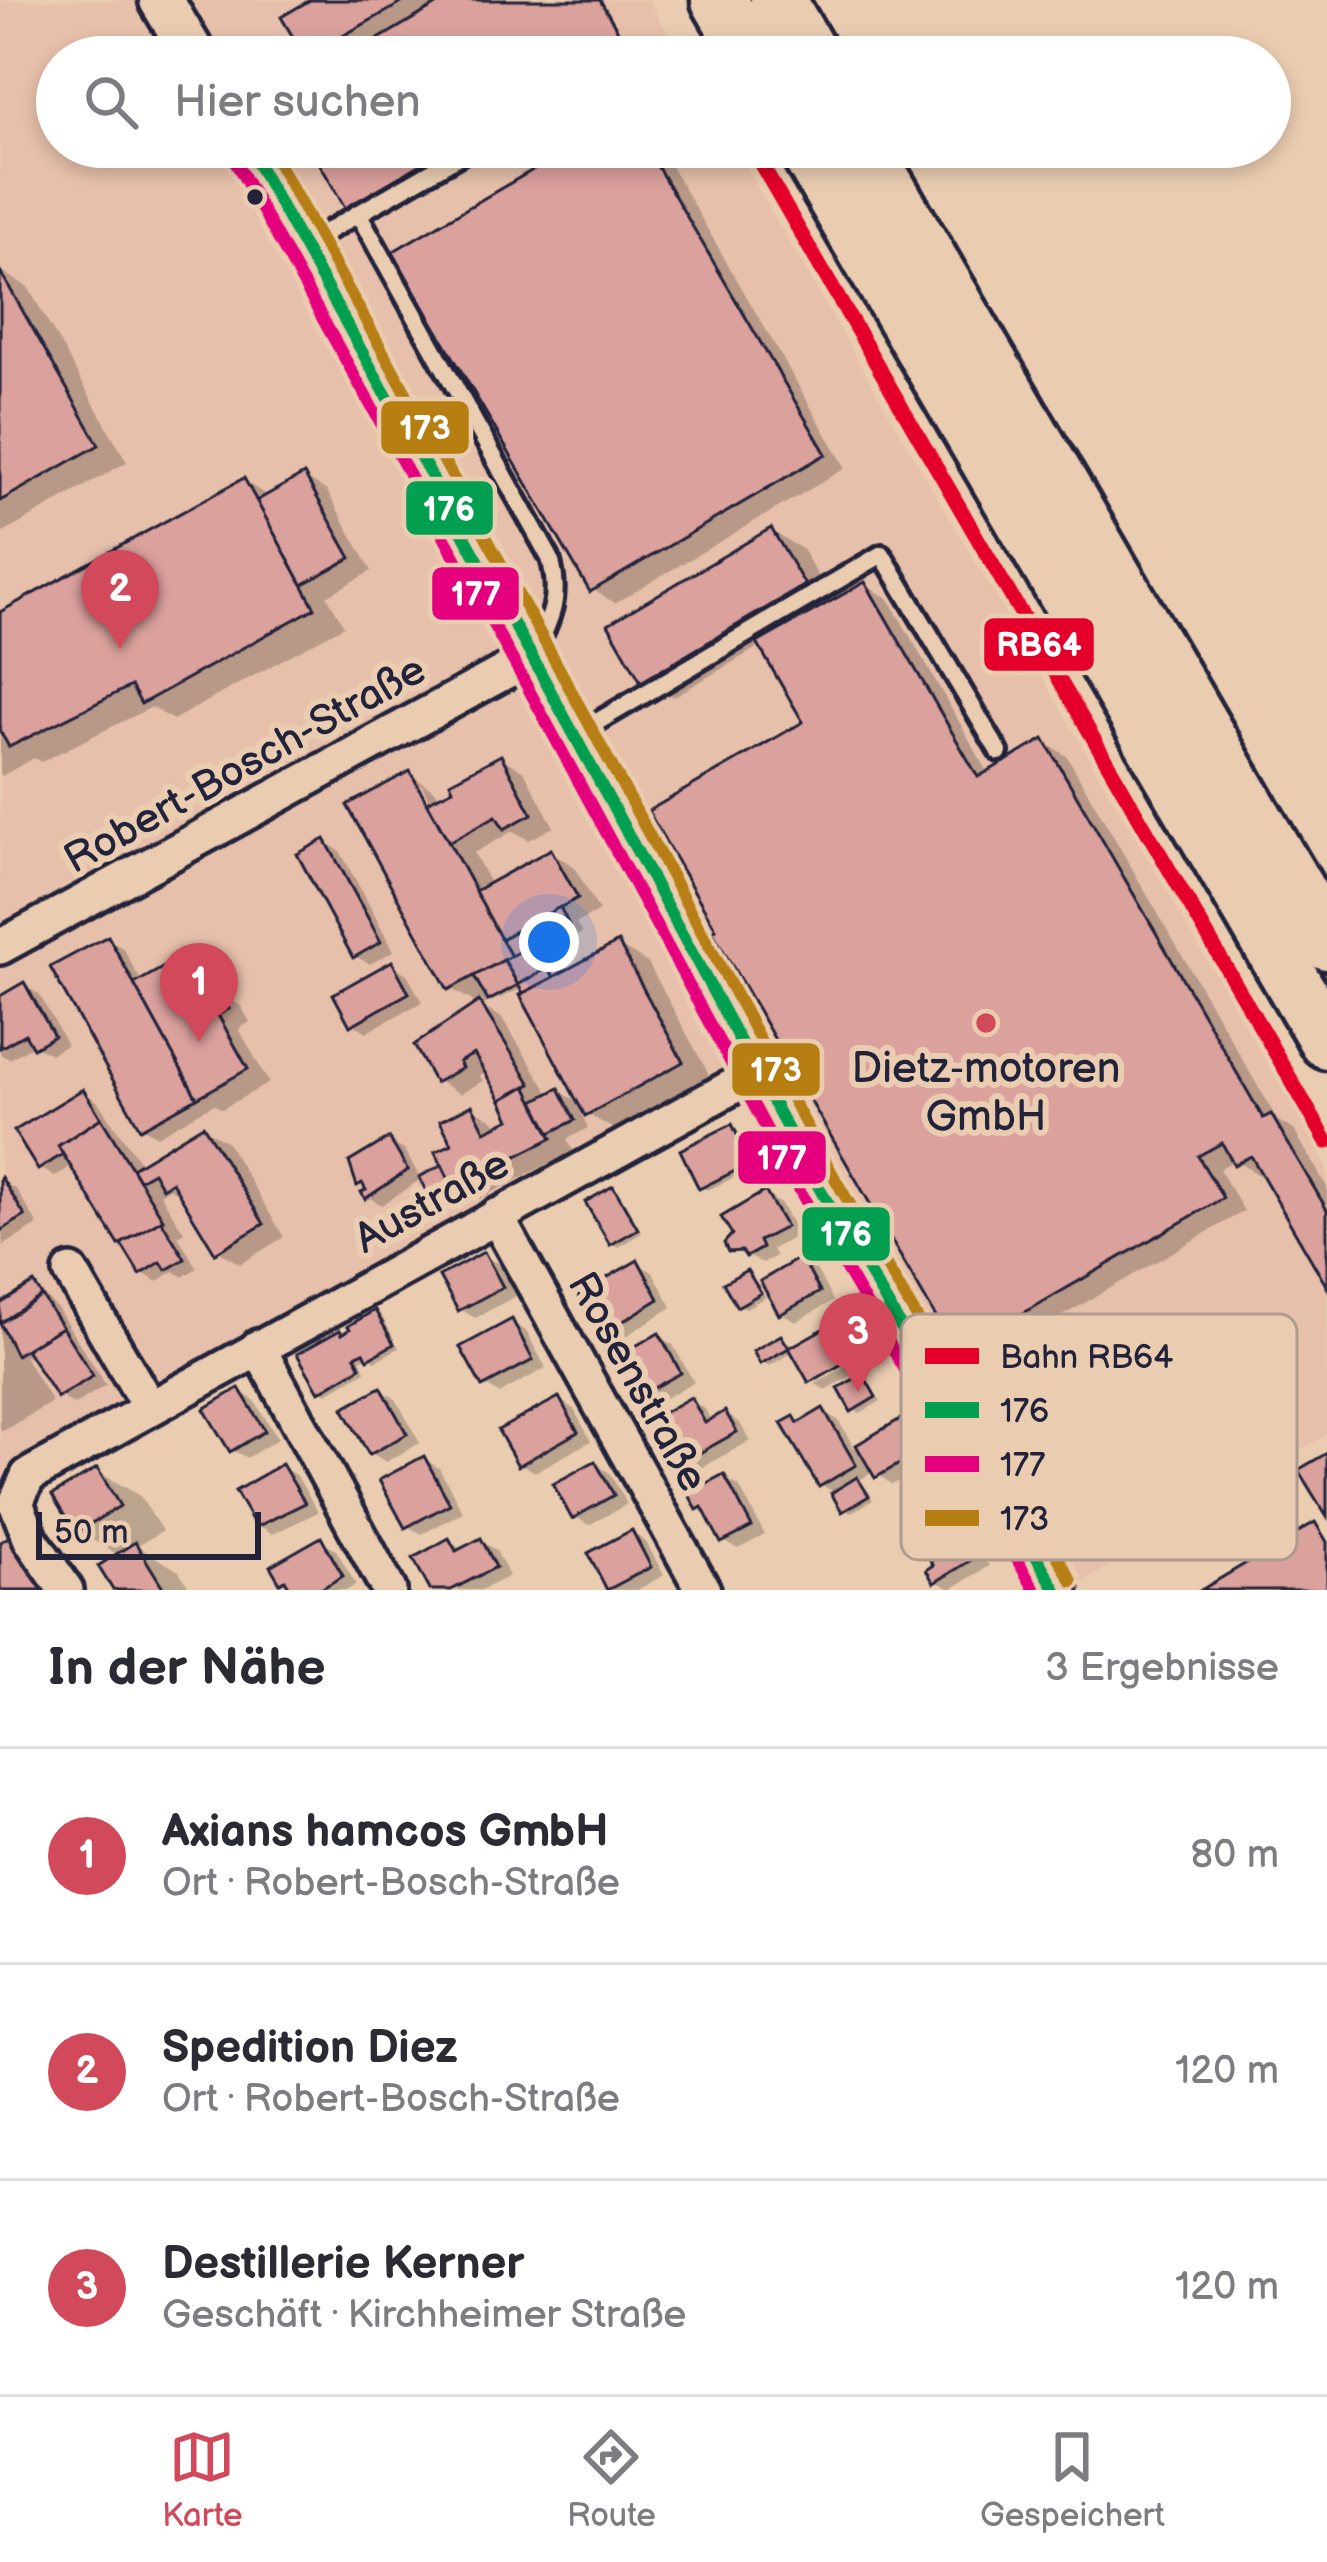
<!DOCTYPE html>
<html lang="de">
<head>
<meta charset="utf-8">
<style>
	:root { --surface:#fff; --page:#f7f7f7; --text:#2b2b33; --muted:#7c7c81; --line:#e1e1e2; --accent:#d1495b }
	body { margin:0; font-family:"Balsamiq Sans",sans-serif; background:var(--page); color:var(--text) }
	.scale { position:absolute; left:36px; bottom:30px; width:225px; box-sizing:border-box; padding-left:12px; border:6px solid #22223b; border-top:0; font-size:33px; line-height:42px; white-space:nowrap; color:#22223b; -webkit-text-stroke:9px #eacdb1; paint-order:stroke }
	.you { position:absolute; left:549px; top:942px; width:42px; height:42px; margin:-30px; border:9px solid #fff; border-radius:50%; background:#1a73e8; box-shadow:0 0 0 18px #1a73e833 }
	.badge { display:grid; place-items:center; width:78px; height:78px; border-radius:50%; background:var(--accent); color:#fff; font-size:39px; font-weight:700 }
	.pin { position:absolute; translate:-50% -99px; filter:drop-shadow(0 3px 6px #0008) }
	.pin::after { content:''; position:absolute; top:63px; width:42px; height:36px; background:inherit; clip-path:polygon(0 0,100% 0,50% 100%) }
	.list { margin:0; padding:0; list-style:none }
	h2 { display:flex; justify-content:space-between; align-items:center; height:156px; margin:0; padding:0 48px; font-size:51px }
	h2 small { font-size:39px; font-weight:400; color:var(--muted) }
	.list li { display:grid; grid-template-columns:78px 1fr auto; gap:36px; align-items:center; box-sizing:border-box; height:216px; padding:0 48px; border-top:3px solid var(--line) }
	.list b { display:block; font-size:45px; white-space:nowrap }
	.list p { margin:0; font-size:39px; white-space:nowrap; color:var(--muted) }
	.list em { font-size:39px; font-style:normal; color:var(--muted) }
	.icon { flex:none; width:66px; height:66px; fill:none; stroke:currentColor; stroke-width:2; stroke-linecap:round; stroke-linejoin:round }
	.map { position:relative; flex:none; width:1327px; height:1590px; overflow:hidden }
	.search { position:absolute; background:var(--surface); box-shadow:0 6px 18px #0003; left:36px; right:36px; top:36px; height:132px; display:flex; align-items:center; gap:30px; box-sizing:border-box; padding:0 42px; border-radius:66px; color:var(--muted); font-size:45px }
	.sheet { height:804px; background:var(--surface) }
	nav { display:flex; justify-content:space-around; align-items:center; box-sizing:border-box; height:168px; border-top:3px solid var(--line); background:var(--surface); font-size:33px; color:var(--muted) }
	nav a { display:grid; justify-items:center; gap:6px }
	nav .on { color:var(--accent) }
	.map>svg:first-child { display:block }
	.built { fill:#e6c0ab }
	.shadow { fill:#0003; fill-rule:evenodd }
	.building { fill:#dba19d; stroke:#22223b; stroke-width:3 }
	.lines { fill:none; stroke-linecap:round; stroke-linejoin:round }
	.service-casing { stroke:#22223b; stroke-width:26 }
	.minor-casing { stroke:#22223b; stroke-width:42 }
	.tertiary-casing { stroke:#22223b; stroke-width:51 }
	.primary-casing { stroke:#22223b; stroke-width:63 }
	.service { stroke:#eacdb1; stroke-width:16 }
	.minor { stroke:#eacdb1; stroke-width:33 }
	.tertiary { stroke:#eacdb1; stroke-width:42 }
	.primary { stroke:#eacdb1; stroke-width:54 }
	.bus-1-casing { stroke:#eacdb1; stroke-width:21 }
	.bus-2-casing { stroke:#eacdb1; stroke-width:21 }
	.bus-3-casing { stroke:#eacdb1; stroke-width:21 }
	.bus-1 { stroke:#029f50; stroke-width:12 }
	.bus-2 { stroke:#e5007d; stroke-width:12 }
	.bus-3 { stroke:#b77e12; stroke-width:12 }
	.rail-1-casing { stroke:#eacdb1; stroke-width:24 }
	.rail-1 { stroke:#e4002b; stroke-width:15 }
	.bus-dot { fill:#22223b; stroke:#eacdb1; stroke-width:4.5 }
	.poi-dot { fill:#d1495b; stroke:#eacdb1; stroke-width:4.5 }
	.labels { text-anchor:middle; stroke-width:12; stroke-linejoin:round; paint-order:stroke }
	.street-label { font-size:42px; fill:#22223b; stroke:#eacdb1 }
	.poi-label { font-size:42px; fill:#22223b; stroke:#eacdb1 }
	.key { fill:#eacdb1; stroke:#ae9a8e; stroke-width:3 }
	.key-label { font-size:33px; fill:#22223b }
	.line-badge { stroke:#eacdb1; stroke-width:4.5 }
	.badge-label { font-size:33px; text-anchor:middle; font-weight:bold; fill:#fff }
</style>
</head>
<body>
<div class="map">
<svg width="1327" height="1590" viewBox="0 0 1327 1590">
	<rect width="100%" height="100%" fill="#eacdb1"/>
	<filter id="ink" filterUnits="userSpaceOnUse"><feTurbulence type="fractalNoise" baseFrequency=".00833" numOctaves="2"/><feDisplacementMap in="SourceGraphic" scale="24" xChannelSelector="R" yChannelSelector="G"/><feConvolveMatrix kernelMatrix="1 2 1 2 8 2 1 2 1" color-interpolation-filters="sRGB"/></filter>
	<g filter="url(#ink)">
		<path class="built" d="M0,0H648L682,57H57V147H734L1327,1166V1434L1070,1590L755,1073L18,1487L76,1590H0Z"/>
		<g class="shadow">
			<path d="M316,0H602L633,54L627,57H308L285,18Z"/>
			<path d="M578,147H660L846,468L615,603L592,589Z"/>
			<path d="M0,271L28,287L127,462L0,535Z"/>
			<path d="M304,477L327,491L372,571L327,596L344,626L173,720L152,707L41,762L34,758L0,777V615L244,482L269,496Z"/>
			<path d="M771,531L802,549L834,603L865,585L888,598L989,774L1044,742L1067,756L1278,1121L1294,1130L1327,1187V1281L1265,1173L1260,1176L1235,1160L1219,1169L1244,1211L981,1363L958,1350L807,723L762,645L674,697L644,679Z"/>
			<path d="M501,758L524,771L554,827L529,840L513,831L474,853L491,885L551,853L574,866L599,911L576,923L582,933L544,954L557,978L618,945L648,963L712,1080L617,1131L579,1109L588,1128L567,1139L573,1151L479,1199L442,1177L439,1183L456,1192L439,1201L432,1197L442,1169L472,1108L495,1121L498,1128L514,1120L488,1071L480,1076L483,1081L460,1094L437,1080L479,1005L450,988L410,774L444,797ZM421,784L432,805H426L416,787ZM523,988L529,993L582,1104L559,1091L551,1096L502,1018L481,1006Z"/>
			<path d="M325,842L340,851L394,951L370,964L355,956Z"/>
			<path d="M108,940L123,948L142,983L185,959L208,972L220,994L241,1006L250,1022L239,1029L269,1083L222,1109L214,1104L157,1136L142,1127Z"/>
			<path d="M392,965L407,974L422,1002L367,1032L352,1023Z"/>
			<path d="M24,986L39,994L67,1045L50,1054L34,1045L9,1059L0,1054V999Z"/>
			<path d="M83,1092L97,1101L142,1165L203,1128L226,1141L284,1237L240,1264L218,1251L185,1198L169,1188L160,1194L184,1232L178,1236L197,1268L183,1277L174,1271L157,1282L143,1273L73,1165L55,1177L40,1168Z"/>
			<path d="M732,1128L738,1131L756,1167L708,1190L701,1187Z"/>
			<path d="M389,1142L404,1150L421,1179L382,1205L368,1197L371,1190L360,1184Z"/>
			<path d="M0,1181L16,1189L38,1225L3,1246Z"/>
			<path d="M613,1190L620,1194L642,1233L618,1247L612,1243Z"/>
			<path d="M765,1195L780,1203L799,1235L772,1249L776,1256L763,1263L728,1248Z"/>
			<path d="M484,1256L499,1264L516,1296L475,1318L460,1309Z"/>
			<path d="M801,1261L816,1269L833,1301L796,1322L781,1313Z"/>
			<path d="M638,1264L653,1272L672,1307L618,1341L604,1333Z"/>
			<path d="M747,1273L766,1297L746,1308L739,1304Z"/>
			<path d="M34,1286L57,1308L106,1385L74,1405L60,1396L36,1359L24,1356L52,1402L3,1431L0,1429V1307Z"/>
			<path d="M375,1314L382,1317L399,1348L376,1361L368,1356L360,1360L366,1371L327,1393L321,1389L345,1336Z"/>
			<path d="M512,1323L526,1331L546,1368L499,1394L484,1385Z"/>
			<path d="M837,1325L852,1333L861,1350L815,1377V1383L794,1351L769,1366L763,1362L781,1338L792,1350Z"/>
			<path d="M658,1336L673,1345L694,1382L658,1402L644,1393Z"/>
			<path d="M864,1355L869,1365L826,1390L815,1384Z"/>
			<path d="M863,1378L881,1401L860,1413L853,1410Z"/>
			<path d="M381,1390L396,1399L420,1443L386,1462L371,1453Z"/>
			<path d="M239,1391L254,1400L278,1439L247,1458L232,1450Z"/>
			<path d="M559,1400L574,1409L591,1441L535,1472L520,1463Z"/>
			<path d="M691,1401L705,1409L712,1422L725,1414L740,1423L750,1441L695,1471L680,1463Z"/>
			<path d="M823,1412L838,1420L855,1449L902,1421L917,1430L934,1459L892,1485L874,1471L858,1481L873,1500L850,1513L834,1492L821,1485L794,1419L802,1424Z"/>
			<path d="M424,1459L439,1468L463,1512L422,1534L407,1526Z"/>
			<path d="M595,1464L610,1473L627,1504L589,1525L574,1516Z"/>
			<path d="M282,1467L297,1476L318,1512L273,1534L258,1525Z"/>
			<path d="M97,1471L140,1496L162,1531L137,1546L179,1571L191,1590H119L120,1556L77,1531Z"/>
			<path d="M724,1478L739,1486L765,1535L738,1549L723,1541L709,1513L699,1508Z"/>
			<path d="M950,1518L964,1526L989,1566L951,1589L936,1581Z"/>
			<path d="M632,1533L646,1542L664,1575L637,1590H613L610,1588Z"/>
			<path d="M321,1541L336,1550L356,1585L347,1590H294L282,1581Z"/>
			<path d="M481,1541L496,1550L509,1576L481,1590H433L449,1542L464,1550Z"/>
		</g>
		<g class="building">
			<path d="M310,0H407L305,57L281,17Z"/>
			<path d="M445,0H600L629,50L616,57H348Z"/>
			<path d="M310,147H462L348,213Z"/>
			<path d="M572,147H646L826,454L590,592L392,252Z"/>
			<path d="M0,271L99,445L0,501Z"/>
			<path d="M304,474L351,558L302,585L256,501Z"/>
			<path d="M244,478L315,608L141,704L131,686L9,747L0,731V612Z"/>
			<path d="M771,528L805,585L641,682L608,624Z"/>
			<path d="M865,582L978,777L1044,739L1263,1118L1271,1114L1327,1210V1287L1251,1156L1234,1165L1222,1143L1198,1156L1223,1198L956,1352L712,931L716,929L648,811L803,722L757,643Z"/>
			<path d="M501,755L532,814L504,829L496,816L449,842L427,802L453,789L450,782Z"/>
			<path d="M410,771L511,956L448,990L347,805Z"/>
			<path d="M325,839L381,942L353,958L297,854Z"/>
			<path d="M551,849L578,898L501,939L475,891Z"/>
			<path d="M560,907L569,925L511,956L501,939Z"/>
			<path d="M108,936L197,1098L140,1129L50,967Z"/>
			<path d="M618,942L683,1062L585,1116L520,995Z"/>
			<path d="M535,943L548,968L518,985L504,960Z"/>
			<path d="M185,955L207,996L218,989L229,1009L218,1015L248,1069L197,1098L134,984Z"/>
			<path d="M504,960L518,985L488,1001L474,976Z"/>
			<path d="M392,961L409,993L350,1026L333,994Z"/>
			<path d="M548,968L554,977L523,993L518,985Z"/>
			<path d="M24,982L54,1036L33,1048L25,1034L0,1048V996Z"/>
			<path d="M479,1001L531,1084L501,1100L474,1054L459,1062L462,1068L435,1083L414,1045Z"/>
			<path d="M526,1086L552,1138L453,1188L435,1152L452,1144L440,1121L472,1105L485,1131L510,1119L501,1100Z"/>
			<path d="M559,1088L575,1120L550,1133L534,1101Z"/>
			<path d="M83,1089L101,1118L58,1146L63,1154L38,1170L14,1131Z"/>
			<path d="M101,1118L163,1219L119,1245L58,1146Z"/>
			<path d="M732,1124L751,1163L699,1189L680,1150Z"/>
			<path d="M203,1125L264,1224L215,1253L172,1182L162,1188L153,1172L139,1180L132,1168Z"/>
			<path d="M389,1138L408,1170L365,1199L361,1192L366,1190L362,1183L357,1186L349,1162Z"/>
			<path d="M442,1165L453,1188L430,1199L419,1177Z"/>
			<path d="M1,1177L25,1216L0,1231V1178Z"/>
			<path d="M613,1186L638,1229L610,1245L585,1202Z"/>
			<path d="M765,1191L786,1227L759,1241L762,1248L746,1257L742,1251L728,1252L724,1243L732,1234L721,1217Z"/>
			<path d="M161,1220L185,1259L166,1270L161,1262L140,1275L121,1244Z"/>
			<path d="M484,1252L503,1287L458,1311L439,1276Z"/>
			<path d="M801,1257L820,1292L779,1315L760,1281Z"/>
			<path d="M638,1260L659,1299L601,1335L578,1294Z"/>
			<path d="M747,1270L761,1293L737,1307L723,1283Z"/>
			<path d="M34,1283L42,1296L0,1323V1304Z"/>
			<path d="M42,1296L62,1327L16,1355L0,1323Z"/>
			<path d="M375,1310L394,1344L368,1359L364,1352L355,1356L361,1367L319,1392L297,1354L340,1330L342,1334L350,1329L348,1326Z"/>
			<path d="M512,1319L533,1360L482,1387L460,1347Z"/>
			<path d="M837,1321L856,1356L809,1383L789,1348Z"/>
			<path d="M62,1327L93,1376L57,1398L26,1349Z"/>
			<path d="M659,1333L681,1373L641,1395L619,1355Z"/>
			<path d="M781,1335L789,1348L760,1364L753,1351Z"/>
			<path d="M863,1374L876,1397L851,1412L838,1388Z"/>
			<path d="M381,1387L407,1434L369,1455L343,1408Z"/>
			<path d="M239,1388L265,1431L230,1452L204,1409Z"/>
			<path d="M559,1397L578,1432L518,1466L498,1430Z"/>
			<path d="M691,1397L705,1423L725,1411L737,1432L678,1465L652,1419Z"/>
			<path d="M823,1408L856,1465L819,1487L781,1423L794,1416L798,1423Z"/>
			<path d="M902,1418L922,1451L875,1478L856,1445Z"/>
			<path d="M1327,1453V1517L1298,1470Z"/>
			<path d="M424,1456L450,1504L405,1528L379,1480Z"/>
			<path d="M595,1461L614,1495L572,1519L553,1484Z"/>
			<path d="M282,1464L305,1503L256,1527L235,1491Z"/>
			<path d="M97,1468L120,1506L75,1533L52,1495Z"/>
			<path d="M724,1474L752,1527L721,1543L702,1507L697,1510L688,1493Z"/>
			<path d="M857,1477L869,1496L842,1512L831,1493Z"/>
			<path d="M949,1514L976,1557L934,1583L926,1570L933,1565L915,1536Z"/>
			<path d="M1315,1522L1327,1542V1590H1201Z"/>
			<path d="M632,1530L651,1567L607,1590L588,1553Z"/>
			<path d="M9,1537L46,1590H0V1542Z"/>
			<path d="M321,1537L343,1576L319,1590H291L285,1580L280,1583L270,1566Z"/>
			<path d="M449,1538L456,1551L481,1538L496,1567L451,1590H430L413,1558Z"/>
			<path d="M135,1542L164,1589L163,1590H113L98,1566Z"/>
		</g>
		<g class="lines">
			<defs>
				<g id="service">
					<path d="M358,213L550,558C561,596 552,617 535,651"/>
					<path d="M304,245L474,147"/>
					<path d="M575,735L882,554L999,752"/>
				</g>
				<g id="minor">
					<path d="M0,947L532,657"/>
					<path d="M496,1216L703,1590"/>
					<path d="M71,1272L149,1407"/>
					<path d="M258,1347L389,1590"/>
					<path d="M66,1590L31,1540L16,1503L28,1476L757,1073"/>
				</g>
				<g id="tertiary">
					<path d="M161,0L195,57"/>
					<path d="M248,147L532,657L822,1193L1056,1590"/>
				</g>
				<g id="primary">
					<path d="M719,0L752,57"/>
					<path d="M778,0L811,57"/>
					<path d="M805,147L1327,1041"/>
					<path d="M864,147L1327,942"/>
				</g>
			</defs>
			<use href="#service" class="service-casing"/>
			<use href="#minor" class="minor-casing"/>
			<use href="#tertiary" class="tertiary-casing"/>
			<use href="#primary" class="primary-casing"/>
			<use href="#service" class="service"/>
			<use href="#minor" class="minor"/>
			<use href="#tertiary" class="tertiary"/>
			<use href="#primary" class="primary"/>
			<defs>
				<path id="bus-1" d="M248,147L532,657L822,1193L1056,1590"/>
				<path id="bus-2" d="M232,156L516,666L806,1202L1035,1590"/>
				<path id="bus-3" d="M269,147L548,648L838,1184L1072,1581"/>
			</defs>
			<use href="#bus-1" class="bus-1-casing"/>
			<use href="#bus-2" class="bus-2-casing"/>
			<use href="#bus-3" class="bus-3-casing"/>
			<use href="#bus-1" class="bus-1"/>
			<use href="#bus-2" class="bus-2"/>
			<use href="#bus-3" class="bus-3"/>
			<defs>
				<path id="rail-1" d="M751,147L1327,1142"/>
			</defs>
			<use href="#rail-1" class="rail-1-casing"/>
			<use href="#rail-1" class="rail-1"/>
		</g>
	</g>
	<circle class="bus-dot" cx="255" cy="197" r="10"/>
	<circle class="poi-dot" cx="986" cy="1023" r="12"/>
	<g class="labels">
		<g class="street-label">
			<text transform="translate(244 763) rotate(-29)" y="15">Robert-Bosch-Straße</text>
			<text transform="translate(431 1200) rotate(-29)" y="15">Austraße</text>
			<text transform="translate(639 1381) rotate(61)" y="15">Rosenstraße</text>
		</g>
		<g class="poi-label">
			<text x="986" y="1082">Dietz‐motoren<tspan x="986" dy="48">GmbH</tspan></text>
		</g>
	</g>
	<rect x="901" y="1314" width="396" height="246" rx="18" class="key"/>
	<rect x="925" y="1348" width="54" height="16" fill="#e4002b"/>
	<rect x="925" y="1402" width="54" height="16" fill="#029f50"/>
	<rect x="925" y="1456" width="54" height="16" fill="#e5007d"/>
	<rect x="925" y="1510" width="54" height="16" fill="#b77e12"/>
	<g class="key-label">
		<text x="1000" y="1368">Bahn RB64</text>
		<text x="1000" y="1422">176</text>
		<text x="1000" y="1476">177</text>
		<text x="1000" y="1530">173</text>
	</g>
	<g class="line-badge">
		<rect x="379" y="399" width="92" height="57" rx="12" fill="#b77e12"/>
		<rect x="404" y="479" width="91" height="58" rx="12" fill="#029f50"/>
		<rect x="430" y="565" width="91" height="57" rx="12" fill="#e5007d"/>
		<rect x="982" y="616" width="114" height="57" rx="12" fill="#e4002b"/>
		<rect x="730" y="1041" width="92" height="57" rx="12" fill="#b77e12"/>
		<rect x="736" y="1129" width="92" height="57" rx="12" fill="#e5007d"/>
		<rect x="800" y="1205" width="92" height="58" rx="12" fill="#029f50"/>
	</g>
	<g class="badge-label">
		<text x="425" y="439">173</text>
		<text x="449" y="520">176</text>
		<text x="476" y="605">177</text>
		<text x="1039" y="656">RB64</text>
		<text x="776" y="1081">173</text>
		<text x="782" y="1169">177</text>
		<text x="846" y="1245">176</text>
	</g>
</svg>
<div class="scale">50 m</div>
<div class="you"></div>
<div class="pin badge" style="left:199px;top:1042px">1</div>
<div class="pin badge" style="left:120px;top:649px">2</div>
<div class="pin badge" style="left:858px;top:1392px">3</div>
<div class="search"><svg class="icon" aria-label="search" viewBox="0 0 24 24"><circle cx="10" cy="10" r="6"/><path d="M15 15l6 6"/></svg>Hier suchen</div>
</div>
<section class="sheet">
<h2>In der Nähe<small>3 Ergebnisse</small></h2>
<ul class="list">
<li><span class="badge">1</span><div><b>Axians hamcos GmbH</b><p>Ort · Robert-Bosch-Straße</p></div><em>80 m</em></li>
<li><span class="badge">2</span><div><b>Spedition Diez</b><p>Ort · Robert-Bosch-Straße</p></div><em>120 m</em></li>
<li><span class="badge">3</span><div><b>Destillerie Kerner</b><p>Geschäft · Kirchheimer Straße</p></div><em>120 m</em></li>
</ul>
</section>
<nav>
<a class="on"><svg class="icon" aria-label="map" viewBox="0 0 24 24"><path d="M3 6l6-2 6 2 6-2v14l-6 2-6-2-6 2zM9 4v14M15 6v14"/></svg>Karte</a>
<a><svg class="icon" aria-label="directions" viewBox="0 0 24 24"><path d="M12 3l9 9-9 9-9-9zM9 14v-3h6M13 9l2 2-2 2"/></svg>Route</a>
<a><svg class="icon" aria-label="saved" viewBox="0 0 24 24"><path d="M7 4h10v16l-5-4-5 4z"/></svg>Gespeichert</a>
</nav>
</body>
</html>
